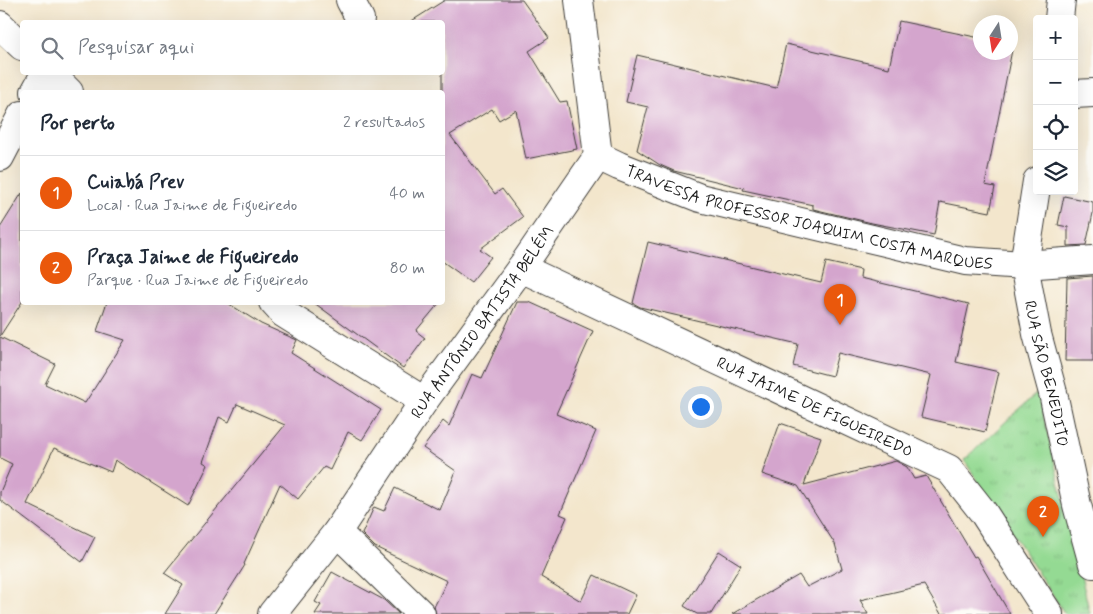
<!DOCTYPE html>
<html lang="pt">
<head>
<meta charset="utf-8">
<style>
	:root { --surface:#fff; --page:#f2f2f3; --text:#1f2937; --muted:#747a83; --line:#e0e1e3; --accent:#ea580c }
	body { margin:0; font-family:Mynerve,sans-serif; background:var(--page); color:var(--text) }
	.controls { position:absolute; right:15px; top:15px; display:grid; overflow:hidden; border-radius:5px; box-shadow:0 5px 20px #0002 }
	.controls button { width:45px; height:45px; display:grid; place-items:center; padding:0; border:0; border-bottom:1px solid var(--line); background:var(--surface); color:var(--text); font:25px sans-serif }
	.compass { position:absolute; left:973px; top:15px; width:45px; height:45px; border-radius:50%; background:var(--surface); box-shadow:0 5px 20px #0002; rotate:192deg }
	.you { position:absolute; left:700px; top:406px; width:18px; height:18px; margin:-12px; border:4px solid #fff; border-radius:50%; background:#1a73e8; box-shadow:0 0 0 8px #1a73e833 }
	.badge { display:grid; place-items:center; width:32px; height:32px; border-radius:50%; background:var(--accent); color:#fff; font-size:16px; font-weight:700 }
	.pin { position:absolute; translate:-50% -41px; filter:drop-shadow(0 1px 2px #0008) }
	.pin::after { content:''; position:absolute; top:26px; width:18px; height:15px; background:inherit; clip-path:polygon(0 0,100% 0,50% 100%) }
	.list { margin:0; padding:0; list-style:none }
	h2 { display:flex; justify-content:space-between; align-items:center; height:65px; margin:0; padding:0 20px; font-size:21px }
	h2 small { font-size:16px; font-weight:400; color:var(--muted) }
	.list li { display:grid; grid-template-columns:32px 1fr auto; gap:15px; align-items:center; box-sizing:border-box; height:75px; padding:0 20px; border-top:1px solid var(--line) }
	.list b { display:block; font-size:19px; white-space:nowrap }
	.list p { margin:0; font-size:16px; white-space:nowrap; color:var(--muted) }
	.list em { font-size:16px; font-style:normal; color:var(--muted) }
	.icon { flex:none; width:28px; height:28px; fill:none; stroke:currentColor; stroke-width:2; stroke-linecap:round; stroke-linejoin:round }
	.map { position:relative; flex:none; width:1093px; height:614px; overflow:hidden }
	.search { position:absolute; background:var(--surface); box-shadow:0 5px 20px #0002; left:20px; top:20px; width:425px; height:55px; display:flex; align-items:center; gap:12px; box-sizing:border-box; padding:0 18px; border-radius:5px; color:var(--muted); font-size:19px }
	.panel { position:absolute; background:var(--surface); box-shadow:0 5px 20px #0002; left:20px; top:90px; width:425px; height:215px; border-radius:5px }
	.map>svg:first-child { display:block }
	.park { fill:url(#park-tufts); stroke:#587b58 }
	.building { fill:#d4a5cd }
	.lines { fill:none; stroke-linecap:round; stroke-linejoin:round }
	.minor-casing { stroke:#3c3a36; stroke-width:30 }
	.minor { stroke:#fff; stroke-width:28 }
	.labels { text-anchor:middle; stroke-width:5; stroke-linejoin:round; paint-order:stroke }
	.street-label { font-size:16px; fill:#1c1c1c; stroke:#fdfcf7 }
</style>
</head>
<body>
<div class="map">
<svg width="1093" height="614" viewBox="0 0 1093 614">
	<defs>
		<pattern id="park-tufts" width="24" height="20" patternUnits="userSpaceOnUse" patternTransform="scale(1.25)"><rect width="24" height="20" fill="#94da93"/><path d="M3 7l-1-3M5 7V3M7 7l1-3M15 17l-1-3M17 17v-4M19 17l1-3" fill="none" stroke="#7fba7e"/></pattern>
	</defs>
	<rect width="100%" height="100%" fill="#fdfcf7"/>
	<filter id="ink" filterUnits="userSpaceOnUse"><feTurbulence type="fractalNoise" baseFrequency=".02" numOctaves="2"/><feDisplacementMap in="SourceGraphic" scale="10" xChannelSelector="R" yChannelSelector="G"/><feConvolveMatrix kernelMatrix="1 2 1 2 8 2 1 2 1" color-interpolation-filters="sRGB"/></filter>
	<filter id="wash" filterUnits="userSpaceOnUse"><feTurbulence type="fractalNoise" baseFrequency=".0096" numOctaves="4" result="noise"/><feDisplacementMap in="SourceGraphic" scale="20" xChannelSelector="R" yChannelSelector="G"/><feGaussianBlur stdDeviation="1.12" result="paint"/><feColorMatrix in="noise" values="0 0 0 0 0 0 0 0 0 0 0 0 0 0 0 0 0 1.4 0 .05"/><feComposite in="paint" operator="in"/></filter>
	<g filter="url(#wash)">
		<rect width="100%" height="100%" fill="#f3e6cc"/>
		<path class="park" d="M1038,392L1090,614H1065L964,460Z"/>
		<g id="blocks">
			<g class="building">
				<path d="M445,0H522L549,38L529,51L560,102L567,101L577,149L526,159L516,110L499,120L492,109L450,135L495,194L502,189L523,217L480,249L491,257L471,282L442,261V22H410Z"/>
				<path d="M899,21L980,38V52H1010V44L1013,45L985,185L995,187L990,212L940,202L934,235L872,223L813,209V205L743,190L744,188L674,171L660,165L637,150L648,107L626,102L637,55L776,88L786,44L889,68Z"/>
				<path d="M22,193V302L0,336V228Z"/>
				<path d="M1064,196L1093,202V213L1086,245L1068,246V227L1058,225Z"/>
				<path d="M648,242L821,283L826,262L861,270L860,278L969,304L956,362L999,372L985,432L921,417L931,375L838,353L832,376L793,366L798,344L640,307L633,303Z"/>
				<path d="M1093,276V361H1065L1067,278Z"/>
				<path d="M107,302H226L261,324L297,340L291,353L381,410L362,440L348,432L330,470L324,467L298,499L280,484L244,564L245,565L214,614H165L183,585L164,573L285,425L237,404L229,422L219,417L203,462L208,465L188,506L115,460L111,472L54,448L27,504L95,537L82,562L0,500V492L12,464L0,458V337L55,364L45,384L85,403L125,340L97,331Z"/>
				<path d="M313,302H440L416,331L425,338L403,368Z"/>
				<path d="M517,302H529L593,331L556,414L596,431L560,514L567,517L541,577L581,601L594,575L636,595L627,614H436L434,607L447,581L375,547L362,534L374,507L384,511L395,488L440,510L456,471L423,448L443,421L449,426L472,374L482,378Z"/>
				<path d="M780,423L821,437L804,485L896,461L907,467L914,479L926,476L974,557L976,556L1010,614H941L924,585L860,600L868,614H732L799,575L807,587L842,569L835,544L798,486L762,474Z"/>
				<path d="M719,551L741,565L711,614H697L684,606Z"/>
				<path d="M332,572L384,600L399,614H315L321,605L315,602Z"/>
			</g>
		</g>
	</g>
	<g filter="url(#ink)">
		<use href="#blocks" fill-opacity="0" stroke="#3c3a36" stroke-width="1"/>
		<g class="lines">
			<defs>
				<g id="minor">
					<path d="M350,0L360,19"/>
					<path d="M1059,19L1061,0"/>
					<path d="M0,25L22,46"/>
					<path d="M49,72L69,92"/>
					<path d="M35,92L46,72"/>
					<path d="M1074,94L1093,93"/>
					<path id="s1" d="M598,156L619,166L700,198L965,261L1024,265L1093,260"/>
					<path d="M0,157L22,115"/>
					<path id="s2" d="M1037,181L1024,265L1037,334L1053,393L1077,505L1093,564"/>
					<path id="s3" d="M521,268L949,469L983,512L1049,614"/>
					<path d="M273,302L283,313L424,401"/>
					<path d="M337,532L421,614"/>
					<path id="s4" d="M272,614L337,532L424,401L521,268L598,156L579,0"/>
				</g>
			</defs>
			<use href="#minor" class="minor-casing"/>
			<use href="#minor" class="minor"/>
		</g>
	</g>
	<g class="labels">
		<g class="street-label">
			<text dy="6" stroke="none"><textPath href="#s1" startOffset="221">TRAVESSA PROFESSOR JOAQUIM COSTA MARQUES</textPath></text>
			<text dy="6" stroke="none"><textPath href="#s4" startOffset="360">RUA ANTÔNIO BATISTA BELÉM</textPath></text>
			<text dy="6" stroke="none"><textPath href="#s2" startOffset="196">RUA SÃO BENEDITO</textPath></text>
			<text dy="6" stroke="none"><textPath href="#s3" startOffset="325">RUA JAIME DE FIGUEIREDO</textPath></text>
		</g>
	</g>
</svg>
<div class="controls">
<button>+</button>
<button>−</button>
<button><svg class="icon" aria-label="locate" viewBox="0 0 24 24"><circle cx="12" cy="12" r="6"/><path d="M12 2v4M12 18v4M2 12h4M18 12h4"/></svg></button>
<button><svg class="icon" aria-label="layers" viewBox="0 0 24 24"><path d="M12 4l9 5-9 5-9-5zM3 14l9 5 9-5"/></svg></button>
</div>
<svg class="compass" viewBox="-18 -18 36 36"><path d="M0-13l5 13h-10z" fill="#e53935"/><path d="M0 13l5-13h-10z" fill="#747a83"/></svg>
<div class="you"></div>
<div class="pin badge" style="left:840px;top:325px">1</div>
<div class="pin badge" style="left:1043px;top:537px">2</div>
<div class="search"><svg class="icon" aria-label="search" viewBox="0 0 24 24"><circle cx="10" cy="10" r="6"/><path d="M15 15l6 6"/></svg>Pesquisar aqui</div>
<section class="panel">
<h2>Por perto<small>2 resultados</small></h2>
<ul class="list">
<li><span class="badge">1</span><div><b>Cuiabá Prev</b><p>Local · Rua Jaime de Figueiredo</p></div><em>40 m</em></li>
<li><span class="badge">2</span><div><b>Praça Jaime de Figueiredo</b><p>Parque · Rua Jaime de Figueiredo</p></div><em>80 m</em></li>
</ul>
</section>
</div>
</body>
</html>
